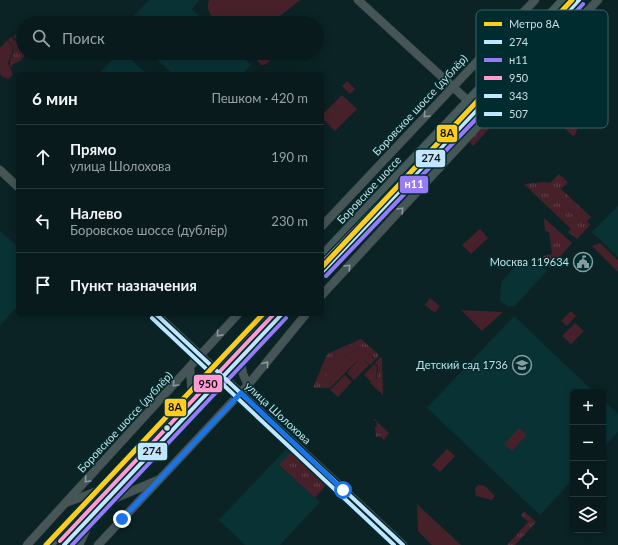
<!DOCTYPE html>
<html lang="ru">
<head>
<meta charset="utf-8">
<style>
	:root { --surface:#081a1c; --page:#112325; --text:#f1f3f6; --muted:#98a1a3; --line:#29383b }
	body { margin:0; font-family:Lato,sans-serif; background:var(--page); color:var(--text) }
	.controls { position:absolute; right:12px; bottom:12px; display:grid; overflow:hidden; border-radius:6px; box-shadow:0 2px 10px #0003 }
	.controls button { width:36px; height:36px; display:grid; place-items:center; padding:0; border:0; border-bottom:1px solid var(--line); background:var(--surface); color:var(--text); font:20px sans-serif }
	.stop { position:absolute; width:12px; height:12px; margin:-9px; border:3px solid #1a73e8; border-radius:50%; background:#fff }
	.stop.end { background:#1a73e8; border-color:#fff; box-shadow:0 1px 4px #0008 }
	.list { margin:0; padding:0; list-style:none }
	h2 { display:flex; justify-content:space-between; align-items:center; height:52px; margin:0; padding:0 16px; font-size:17px }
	h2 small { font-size:13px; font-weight:400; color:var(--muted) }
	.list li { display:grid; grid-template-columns:26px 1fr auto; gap:12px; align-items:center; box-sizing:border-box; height:64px; padding:0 16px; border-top:1px solid var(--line) }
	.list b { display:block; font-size:15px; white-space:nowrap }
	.list p { margin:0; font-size:13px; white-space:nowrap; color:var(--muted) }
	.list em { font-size:13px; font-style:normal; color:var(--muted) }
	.icon { flex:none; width:22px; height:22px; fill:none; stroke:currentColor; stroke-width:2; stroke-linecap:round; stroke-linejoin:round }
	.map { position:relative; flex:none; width:618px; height:545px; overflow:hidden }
	.search { position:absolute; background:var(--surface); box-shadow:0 2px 10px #0003; left:16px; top:16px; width:308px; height:44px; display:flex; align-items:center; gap:10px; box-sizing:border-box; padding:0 14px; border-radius:22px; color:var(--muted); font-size:15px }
	.panel { position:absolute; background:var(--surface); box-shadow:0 2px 10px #0003; left:16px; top:72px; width:308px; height:244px; border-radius:6px }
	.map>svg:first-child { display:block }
	.built { fill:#093235 }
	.grass { fill:url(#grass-tufts) }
	.park { fill:#46212a }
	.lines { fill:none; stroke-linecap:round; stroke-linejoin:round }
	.street-casing { stroke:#2f3f40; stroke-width:6 }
	.secondary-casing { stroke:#2f3f40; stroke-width:9 }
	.primary-casing { stroke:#2f3f40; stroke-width:9 }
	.street { stroke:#465556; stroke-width:5.5 }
	.secondary { stroke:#465556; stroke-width:8 }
	.primary { stroke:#465a5c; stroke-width:8 }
	.bus-1-casing { stroke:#002c30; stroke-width:7 }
	.bus-2-casing { stroke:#002c30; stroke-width:7 }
	.bus-3-casing { stroke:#002c30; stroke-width:7 }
	.bus-4-casing { stroke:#002c30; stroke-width:7 }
	.bus-5-casing { stroke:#002c30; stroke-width:7 }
	.bus-1 { stroke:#c2e6ff; stroke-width:4 }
	.bus-2 { stroke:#977af6; stroke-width:4 }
	.bus-3 { stroke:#ff9ad2; stroke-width:4 }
	.bus-4 { stroke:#c2e6ff; stroke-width:4 }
	.bus-5 { stroke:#c2e6ff; stroke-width:4 }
	.metro-1-casing { stroke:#002c30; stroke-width:8 }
	.metro-1 { stroke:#ffcd1c; stroke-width:5 }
	.oneway { stroke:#889a9c }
	.route { stroke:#1a73e8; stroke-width:5 }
	.bus-dot { fill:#cadfe2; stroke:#002c30; stroke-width:1.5 }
	.labels { text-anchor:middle; stroke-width:3; stroke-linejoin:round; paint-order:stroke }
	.street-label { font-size:11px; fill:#cadfe2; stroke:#002c30 }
	.poi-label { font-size:11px; fill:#cadfe2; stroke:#002c30; text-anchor:end }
	.key { fill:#002c30; stroke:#3d6265; stroke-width:1 }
	.key-label { font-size:11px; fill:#cadfe2 }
	.line-badge { stroke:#002c30; stroke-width:1.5 }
	.badge-label { font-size:11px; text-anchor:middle; font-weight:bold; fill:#fff }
	.pale-badge-label { font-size:11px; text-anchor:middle; font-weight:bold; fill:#111 }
</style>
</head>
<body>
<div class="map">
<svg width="618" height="545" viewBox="0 0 618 545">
	<defs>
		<pattern id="grass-tufts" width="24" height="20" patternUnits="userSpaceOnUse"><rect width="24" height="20" fill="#46212a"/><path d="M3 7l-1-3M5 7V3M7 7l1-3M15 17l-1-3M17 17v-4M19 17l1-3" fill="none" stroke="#5f4149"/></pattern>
	</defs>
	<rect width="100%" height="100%" fill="#0b2325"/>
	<g class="built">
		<path d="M149,0H200L192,9L207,23H127Z"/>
		<path d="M119,53H124L147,74H99Z"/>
		<path d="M150,53H239L251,65L243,74H173Z"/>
		<path d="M618,206V257L592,232Z"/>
		<path d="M0,231L18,247V306L0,325Z"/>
		<path d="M540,265L547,271L515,306L509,307L500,301L501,282L516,266Z"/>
		<path d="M514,316L594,392H573V479L540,515L427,408Z"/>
		<path d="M603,400L618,414V432L603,448Z"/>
		<path d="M287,448L291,452L279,466L320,502L280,545H245L219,520Z"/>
	</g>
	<g class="grass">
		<path d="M11,37L23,48V53H27L20,61L13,64L11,68C6,56 21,53 8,40Z"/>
		<path d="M506,105L508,108L473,146L468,140L496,109Z"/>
		<path d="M559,174L568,182L561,189L591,217L587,221L590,225L577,239L568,232L571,229L524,184L544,182L550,183Z"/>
		<path d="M544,218L572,243L550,268L543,258L544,256L552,254L549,232L545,231Z"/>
		<path d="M361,339L379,355L376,360L362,347L342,358L328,383L337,381L330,388H313L327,354Z"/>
		<path d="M380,357L382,358L383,395L370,383L377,378L378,366L375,363Z"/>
		<path d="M374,419L389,433L384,440L379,436L376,437L375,427H377L376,421H374Z"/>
		<path d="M291,452L326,485L315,498L279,465Z"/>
		<path d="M524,511L536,522L515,545H507L528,522L521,515Z"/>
	</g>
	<g class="park">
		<path d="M209,0H300L280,16L279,23H216C210,16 206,8 209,0Z"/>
		<path d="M21,28L23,29V45L13,37Z"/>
		<path d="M7,40C18,51 10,53 8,64L12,72V76L8,79L1,76L0,72V48Z"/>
		<path d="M251,53H265L268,56L269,62L264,65H261Z"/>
		<path d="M268,53H286L289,56L279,60H273Z"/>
		<path d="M347,81L355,89L350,94L342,86Z"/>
		<path d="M542,81L581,120L574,137L529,95Z"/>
		<path d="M342,95L357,109L335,131L322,118V115Z"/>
		<path d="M480,229L488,238L471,254L462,245Z"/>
		<path d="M600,243L618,260V272L592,246Z"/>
		<path d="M430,298L440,306L435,313L425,305Z"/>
		<path d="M461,310L503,312L482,331Z"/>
		<path d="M571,311L576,316L567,326L561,321Z"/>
		<path d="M575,323L584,331L571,344L562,336Z"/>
		<path d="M362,347L375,360L370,365L364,360L369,365L354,380L347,373L359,359L337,381L328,383L325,378L331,367L342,358Z"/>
		<path d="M374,364L377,367L376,379L371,382L364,375Z"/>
		<path d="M345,375L352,382L338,397L330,390Z"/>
		<path d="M519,428L527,435L512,451L504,444Z"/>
		<path d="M447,449L455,456L440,472L432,465Z"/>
		<path d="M478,485L485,486L495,496L492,500L476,496L475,488Z"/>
		<path d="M417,504L419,506L461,545H432L418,531Z"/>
	</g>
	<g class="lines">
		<defs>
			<path id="street" d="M491,48L500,44L524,41"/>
			<g id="secondary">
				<path d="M358,0L477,109L484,108L498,104"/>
				<path d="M527,71L538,45"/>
				<path d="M0,170L18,187"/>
				<path d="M322,226L535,0"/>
				<path d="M322,295L499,103L598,0"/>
				<path d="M156,314L403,545"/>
				<path d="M240,358L243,374L248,385"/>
				<path d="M190,368L192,394"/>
				<path d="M68,502L103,489"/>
				<path d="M104,503L158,480"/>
				<path d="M27,545L238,314"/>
				<path d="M79,545L92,517"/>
				<path d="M98,545L248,385L306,314"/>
			</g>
			<g id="primary">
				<path d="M322,255L563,0"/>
				<path d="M322,272L494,92L579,0"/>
				<path d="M50,545L266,314"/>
				<path d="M64,545L282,314"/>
			</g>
		</defs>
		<use href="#street" class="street-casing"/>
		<use href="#secondary" class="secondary-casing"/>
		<use href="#primary" class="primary-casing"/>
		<use href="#street" class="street"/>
		<use href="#secondary" class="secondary"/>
		<use href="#primary" class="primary"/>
		<defs>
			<g id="bus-1">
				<path d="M322,272L494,92L579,0"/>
				<path d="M64,545L282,314"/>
			</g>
			<g id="bus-2">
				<path d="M326,276L498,96L583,4"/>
				<path d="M72,545L286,318"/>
			</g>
			<g id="bus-3">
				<path d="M322,263L490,88L571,0"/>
				<path d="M60,541L274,314"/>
			</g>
			<path id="bus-4" d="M156,314L403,545"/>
			<path id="bus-5" d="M152,318L394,545"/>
		</defs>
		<use href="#bus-1" class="bus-1-casing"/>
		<use href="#bus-2" class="bus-2-casing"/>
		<use href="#bus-3" class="bus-3-casing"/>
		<use href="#bus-4" class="bus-4-casing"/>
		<use href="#bus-5" class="bus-5-casing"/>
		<use href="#bus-1" class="bus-1"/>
		<use href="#bus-2" class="bus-2"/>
		<use href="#bus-3" class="bus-3"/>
		<use href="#bus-4" class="bus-4"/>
		<use href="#bus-5" class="bus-5"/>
		<defs>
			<g id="metro-1">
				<path d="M322,267L572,0"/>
				<path d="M46,545L263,314"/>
			</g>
		</defs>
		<use href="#metro-1" class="metro-1-casing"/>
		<use href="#metro-1" class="metro-1"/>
	</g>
	<defs><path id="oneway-chevron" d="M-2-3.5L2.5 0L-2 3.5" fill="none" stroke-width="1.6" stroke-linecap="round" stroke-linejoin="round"/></defs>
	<g class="oneway">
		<use href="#oneway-chevron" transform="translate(426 115) rotate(133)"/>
		<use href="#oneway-chevron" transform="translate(401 210) rotate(-47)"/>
		<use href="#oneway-chevron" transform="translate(348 267) rotate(-47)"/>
		<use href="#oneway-chevron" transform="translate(219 334) rotate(132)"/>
		<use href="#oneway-chevron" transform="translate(266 364) rotate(-52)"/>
		<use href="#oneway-chevron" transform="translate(175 384) rotate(133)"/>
		<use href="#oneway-chevron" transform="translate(87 480) rotate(133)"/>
	</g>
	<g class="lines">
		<path class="route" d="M122,519L241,393L343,490"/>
	</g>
	<defs>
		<symbol id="civic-ring" viewBox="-11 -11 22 22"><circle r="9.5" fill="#002c30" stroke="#879da0" stroke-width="1.5"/><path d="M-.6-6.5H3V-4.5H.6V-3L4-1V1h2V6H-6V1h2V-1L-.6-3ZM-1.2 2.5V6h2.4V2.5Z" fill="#879da0"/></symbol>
		<symbol id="school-ring" viewBox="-11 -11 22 22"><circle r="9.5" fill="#002c30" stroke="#879da0" stroke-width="1.5"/><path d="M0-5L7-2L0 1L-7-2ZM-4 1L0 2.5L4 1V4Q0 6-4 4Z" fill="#879da0"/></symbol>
	</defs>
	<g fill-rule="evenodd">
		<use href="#civic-ring" x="572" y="251" width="22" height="22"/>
		<use href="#school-ring" x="511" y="354" width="22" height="22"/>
	</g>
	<circle class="bus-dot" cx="167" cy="428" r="3.5"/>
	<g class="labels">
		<g class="street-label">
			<text transform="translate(420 105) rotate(-47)" y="4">Боровское шоссе (дублёр)</text>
			<text transform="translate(369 190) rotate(-47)" y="4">Боровское шоссе</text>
			<text transform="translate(278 413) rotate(43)" y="4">улица Шолохова</text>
			<text transform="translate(125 422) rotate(-47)" y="4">Боровское шоссе (дублёр)</text>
		</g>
		<g class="poi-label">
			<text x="569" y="266">Москва 119634</text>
			<text x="508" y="369">Детский сад 1736</text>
		</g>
	</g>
	<rect x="476" y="10" width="132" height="118" rx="6" class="key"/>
	<rect x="484" y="22" width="18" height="4" fill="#ffcd1c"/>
	<rect x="484" y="40" width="18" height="4" fill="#c2e6ff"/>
	<rect x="484" y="58" width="18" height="4" fill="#977af6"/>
	<rect x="484" y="76" width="18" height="4" fill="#ff9ad2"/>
	<rect x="484" y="94" width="18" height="4" fill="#c2e6ff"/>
	<rect x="484" y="112" width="18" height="4" fill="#c2e6ff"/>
	<g class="key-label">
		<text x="509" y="28">Метро 8А</text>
		<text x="509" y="46">274</text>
		<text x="509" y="64">н11</text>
		<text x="509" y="82">950</text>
		<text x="509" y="100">343</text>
		<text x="509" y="118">507</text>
	</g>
	<g class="line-badge">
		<rect x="436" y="124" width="22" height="19" rx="4" fill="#ffcd1c"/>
		<rect x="415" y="149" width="31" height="19" rx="4" fill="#c2e6ff"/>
		<rect x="399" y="175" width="30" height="19" rx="4" fill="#977af6"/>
		<rect x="193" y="374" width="30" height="19" rx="4" fill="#ff9ad2"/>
		<rect x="164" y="398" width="23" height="19" rx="4" fill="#ffcd1c"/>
		<rect x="137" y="442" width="31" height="19" rx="4" fill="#c2e6ff"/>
	</g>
	<g class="badge-label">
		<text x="414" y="188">н11</text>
	</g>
	<g class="pale-badge-label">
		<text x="447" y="137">8А</text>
		<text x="431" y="162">274</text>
		<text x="208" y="388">950</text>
		<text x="175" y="411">8А</text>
		<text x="152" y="455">274</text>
	</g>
</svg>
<div class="controls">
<button>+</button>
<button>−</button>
<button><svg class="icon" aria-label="locate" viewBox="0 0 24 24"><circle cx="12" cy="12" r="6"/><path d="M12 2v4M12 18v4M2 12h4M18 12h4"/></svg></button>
<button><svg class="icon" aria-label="layers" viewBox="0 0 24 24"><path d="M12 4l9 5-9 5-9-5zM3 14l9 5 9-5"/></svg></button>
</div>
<div class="stop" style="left:343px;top:490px"></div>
<div class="stop end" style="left:122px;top:519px"></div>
<div class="search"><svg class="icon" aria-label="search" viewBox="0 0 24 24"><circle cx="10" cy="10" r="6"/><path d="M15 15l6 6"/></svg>Поиск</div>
<section class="panel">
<h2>6 мин<small>Пешком · 420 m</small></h2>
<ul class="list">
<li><svg class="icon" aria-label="ahead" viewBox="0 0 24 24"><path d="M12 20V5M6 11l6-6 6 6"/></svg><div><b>Прямо</b><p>улица Шолохова</p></div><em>190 m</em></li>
<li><svg class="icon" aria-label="left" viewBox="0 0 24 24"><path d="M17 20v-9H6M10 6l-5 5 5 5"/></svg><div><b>Налево</b><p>Боровское шоссе (дублёр)</p></div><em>230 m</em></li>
<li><svg class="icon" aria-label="arrive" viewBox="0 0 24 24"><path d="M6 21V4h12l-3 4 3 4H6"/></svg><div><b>Пункт назначения</b></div></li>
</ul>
</section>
</div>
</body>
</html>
